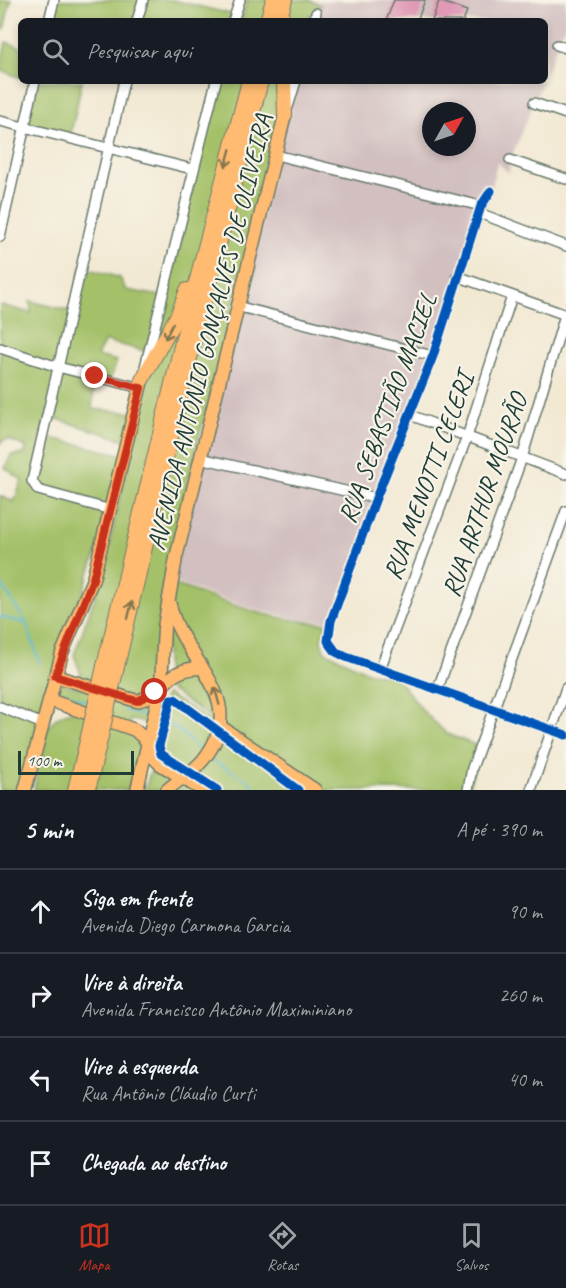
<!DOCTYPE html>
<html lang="pt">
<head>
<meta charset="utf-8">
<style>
	:root { --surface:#171b24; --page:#242831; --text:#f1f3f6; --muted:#9ea1a6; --line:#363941; --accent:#c8321e }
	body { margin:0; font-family:Caveat,sans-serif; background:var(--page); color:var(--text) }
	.compass { position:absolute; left:422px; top:102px; width:54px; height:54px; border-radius:50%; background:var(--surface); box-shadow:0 3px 9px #0003; rotate:50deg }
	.scale { position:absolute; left:18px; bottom:15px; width:116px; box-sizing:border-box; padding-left:6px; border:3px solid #1f3d34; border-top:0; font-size:16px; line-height:21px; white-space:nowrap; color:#1f3d34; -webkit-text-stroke:4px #f7f3e8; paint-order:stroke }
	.stop { position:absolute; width:18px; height:18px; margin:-14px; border:4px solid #c8321e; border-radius:50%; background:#fff }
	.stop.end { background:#c8321e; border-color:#fff; box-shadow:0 2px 6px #0008 }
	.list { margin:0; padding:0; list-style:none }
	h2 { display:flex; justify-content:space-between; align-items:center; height:78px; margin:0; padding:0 24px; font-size:26px }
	h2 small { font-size:20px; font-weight:400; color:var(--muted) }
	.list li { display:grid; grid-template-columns:39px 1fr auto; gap:18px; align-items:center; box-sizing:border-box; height:84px; padding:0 24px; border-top:2px solid var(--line) }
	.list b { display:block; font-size:22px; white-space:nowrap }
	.list p { margin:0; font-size:20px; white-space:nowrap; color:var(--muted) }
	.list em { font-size:20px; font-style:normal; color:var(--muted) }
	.icon { flex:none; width:33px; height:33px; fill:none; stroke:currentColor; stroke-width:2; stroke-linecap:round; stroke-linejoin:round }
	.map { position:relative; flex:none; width:566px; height:790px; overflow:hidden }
	.search { position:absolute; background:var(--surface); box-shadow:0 3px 9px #0003; left:18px; right:18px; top:18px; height:66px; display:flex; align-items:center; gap:15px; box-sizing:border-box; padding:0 21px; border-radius:9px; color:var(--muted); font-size:22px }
	.sheet { height:414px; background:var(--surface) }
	nav { display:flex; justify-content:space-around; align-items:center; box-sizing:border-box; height:84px; border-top:2px solid var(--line); background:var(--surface); font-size:16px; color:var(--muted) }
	nav a { display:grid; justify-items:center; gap:3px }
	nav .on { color:var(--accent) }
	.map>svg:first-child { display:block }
	.industrial { fill:#d2bfc0; fill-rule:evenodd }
	.green { fill:#a4c169; stroke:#627f4e; stroke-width:1.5 }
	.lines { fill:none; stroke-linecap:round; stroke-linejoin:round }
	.stream { stroke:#54b8d3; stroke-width:2 }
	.building { fill:#e09ab6 }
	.minor-casing { stroke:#69796c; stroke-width:12 }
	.major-casing { stroke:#69796c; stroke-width:15 }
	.highway-casing { stroke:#69796c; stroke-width:16 }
	.minor { stroke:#fff; stroke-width:9 }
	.major { stroke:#febb71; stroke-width:12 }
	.highway { stroke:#febb71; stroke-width:14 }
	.highway-bridge-casing { stroke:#69796c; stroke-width:16; stroke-linecap:butt }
	.highway-bridge { stroke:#febb71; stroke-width:14 }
	.cycleway-casing { stroke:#f7f3e8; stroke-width:13 }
	.cycleway { stroke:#0057b8; stroke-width:9 }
	.oneway { stroke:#83764f }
	.route { stroke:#c8321e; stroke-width:8 }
	.labels { text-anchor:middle; stroke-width:4.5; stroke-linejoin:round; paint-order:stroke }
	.street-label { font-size:26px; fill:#1f3d34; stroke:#f7f3e8 }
</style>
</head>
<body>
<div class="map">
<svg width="566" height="790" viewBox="0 0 566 790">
	<rect width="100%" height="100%" fill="#f7f3e8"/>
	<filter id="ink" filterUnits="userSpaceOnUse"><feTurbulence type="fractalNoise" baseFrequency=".0167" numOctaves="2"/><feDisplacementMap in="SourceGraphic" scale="12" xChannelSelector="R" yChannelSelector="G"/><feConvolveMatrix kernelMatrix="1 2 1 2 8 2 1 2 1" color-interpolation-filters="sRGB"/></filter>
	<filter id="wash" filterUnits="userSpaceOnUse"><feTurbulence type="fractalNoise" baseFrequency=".008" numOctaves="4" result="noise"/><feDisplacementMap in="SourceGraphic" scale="24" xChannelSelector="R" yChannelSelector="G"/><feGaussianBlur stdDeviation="1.35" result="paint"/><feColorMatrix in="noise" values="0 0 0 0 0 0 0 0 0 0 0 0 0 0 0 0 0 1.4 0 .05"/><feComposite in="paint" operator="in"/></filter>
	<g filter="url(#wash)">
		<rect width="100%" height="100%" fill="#f2e9d3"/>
		<g class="industrial">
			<path d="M566,0V23L545,75V21H314L309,1Z"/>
			<path d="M296,81H543L510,160L509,173L497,162L491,191L433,356L331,621L301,620L250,608L171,581ZM431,111H467V147H431Z"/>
		</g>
		<g class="green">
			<path d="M0,0H11L4,29L0,28Z"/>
			<path d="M54,0H173L235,15L233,21H49Z"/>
			<path d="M247,0H309L321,5L316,13L310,14L308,21H241Z"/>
			<path d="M6,42L21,47V78L0,70Z"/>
			<path d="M27,81H82L70,138L24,126L34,84Z"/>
			<path d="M222,81H291L180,512L163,591L157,678L154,683L136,694L132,704L150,713V723L130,720L127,731L136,738L142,748L132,790H34C41,761 36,718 72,711L76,703L61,696L58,687L62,683L78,688L81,674L74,655L102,577L154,348L207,127Z"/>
			<path d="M82,267L120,278L126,290L162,296L149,352L105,341L97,356L117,361L110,380L95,377L92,409L135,413L128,441L47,416L42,436L124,455L111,510L62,653L25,790H0V496L14,502L22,480L5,468L11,455L25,454L26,447L7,439L0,443V305L31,313L30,301L71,311Z"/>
			<path d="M173,584C223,601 274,623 327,623L321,641L324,651L370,673L395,676L425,713L447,734L480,747L468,790H208L154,754L155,729L166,694L267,756L166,687V629Z"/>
			<path d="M158,767L194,790H145L150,772Z"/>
		</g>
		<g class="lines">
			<g class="stream">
				<path d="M0,582L26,623L40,663"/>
				<path d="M0,617L26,623"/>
				<path d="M65,693L86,701"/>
				<path d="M124,710L150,718"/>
				<path d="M158,721L175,727L202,752"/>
				<path d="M208,758L249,781L256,790"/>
			</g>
		</g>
		<g id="blocks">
			<g class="building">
				<path d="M394,0H425L417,21H386Z"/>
				<path d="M439,1L467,11L463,21H432Z"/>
			</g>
		</g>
	</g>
	<g filter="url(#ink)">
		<use href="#blocks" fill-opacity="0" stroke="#69796c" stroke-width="1.5"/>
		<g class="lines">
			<defs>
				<g id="minor">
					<path d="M49,21L54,0"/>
					<path d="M137,21L143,0"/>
					<path d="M233,21L240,0"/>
					<path d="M314,21L316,13"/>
					<path d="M557,45L566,48"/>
					<path d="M534,103L566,114"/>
					<path d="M288,107L296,81"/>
					<path d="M0,121L192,169"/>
					<path d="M276,155L481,206"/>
					<path d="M510,160L566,179"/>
					<path d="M491,191L481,206L433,356L376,498L331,621L328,641L336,652L346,657L566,735"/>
					<path d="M479,213L566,246"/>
					<path d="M0,237L35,81"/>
					<path d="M457,276L566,315"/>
					<path d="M236,306L433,356"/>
					<path d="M0,348L58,367L141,388"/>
					<path d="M145,367L216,81"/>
					<path d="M410,415L566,474"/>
					<path d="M200,458L376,498"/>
					<path d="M111,510L38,490L32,481L124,81"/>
					<path d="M380,669L467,437L512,296"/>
					<path d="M438,688L522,458L565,315"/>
					<path d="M0,707L43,724"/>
					<path d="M468,790L472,768L566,511"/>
					<path d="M531,790L566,688"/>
				</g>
				<g id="major">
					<path d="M55,676L137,701C167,694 163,668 202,668"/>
					<path d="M49,700L135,730L149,743L153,757L160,764L202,790"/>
					<path d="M218,725L315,790"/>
					<path d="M25,790L62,653L93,579L142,380"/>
					<path d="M137,790L161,685L164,627L176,558L285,115"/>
					<path d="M167,790C178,780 193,772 203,760C253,698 182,661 170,605"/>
				</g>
				<g id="highway">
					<path d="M267,21L273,0"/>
					<path d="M279,21L285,0"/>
					<path d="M284,81L285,115"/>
					<path d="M142,380L178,314L187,290"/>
					<path d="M104,666L202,259L249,81"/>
					<path d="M117,667L184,381L261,81"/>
					<path d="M75,790L87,741"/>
					<path d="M88,790L99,745"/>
				</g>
			</defs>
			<use href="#minor" class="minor-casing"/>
			<use href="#major" class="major-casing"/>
			<use href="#highway" class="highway-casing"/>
			<use href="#minor" class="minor"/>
			<use href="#major" class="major"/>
			<use href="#highway" class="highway"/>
			<defs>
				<g id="highway-bridge">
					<path d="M87,741L104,666"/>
					<path d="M99,745L117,667"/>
				</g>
			</defs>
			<use href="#highway-bridge" class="highway-bridge-casing"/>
			<use href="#highway-bridge" class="highway-bridge"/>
			<defs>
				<g id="cycleway">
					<path d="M491,191L481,206L433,356L376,498L331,621L328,641L336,652L346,657L566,735"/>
					<path d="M217,790L161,754L159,746L171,699H175L298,790"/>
				</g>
			</defs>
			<use href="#cycleway" class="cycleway-casing"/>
			<use href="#cycleway" class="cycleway"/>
		</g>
		<defs><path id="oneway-shaft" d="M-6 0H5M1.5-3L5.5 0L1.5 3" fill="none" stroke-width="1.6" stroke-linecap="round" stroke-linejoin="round" transform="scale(1.5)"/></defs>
		<g class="oneway">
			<use href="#oneway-shaft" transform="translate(228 158) rotate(105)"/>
			<use href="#oneway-shaft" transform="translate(169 331) rotate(117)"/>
			<use href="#oneway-shaft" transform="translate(130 610) rotate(-77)"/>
			<use href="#oneway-shaft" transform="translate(217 696) rotate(-105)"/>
		</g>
	</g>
	<g class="lines" filter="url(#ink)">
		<path class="route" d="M95,376L141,388L93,579L55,676L137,701L155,692"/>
	</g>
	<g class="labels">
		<g class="street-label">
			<text transform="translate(209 332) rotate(-76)" y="9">AVENIDA ANTÔNIO GONÇALVES DE OLIVEIRA</text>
			<text transform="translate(387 408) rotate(-70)" y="9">RUA SEBASTIÃO MACIEL</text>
			<text transform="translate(428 476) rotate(-70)" y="9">RUA MENOTTI CELERI</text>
			<text transform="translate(484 495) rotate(-71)" y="9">RUA ARTHUR MOURÃO</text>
		</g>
	</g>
</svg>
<svg class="compass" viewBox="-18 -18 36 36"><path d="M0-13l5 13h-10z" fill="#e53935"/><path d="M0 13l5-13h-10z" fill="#9ea1a6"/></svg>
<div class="scale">100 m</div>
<div class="stop" style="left:155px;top:692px"></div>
<div class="stop end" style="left:95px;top:376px"></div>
<div class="search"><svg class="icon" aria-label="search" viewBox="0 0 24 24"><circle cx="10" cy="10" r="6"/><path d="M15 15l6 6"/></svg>Pesquisar aqui</div>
</div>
<section class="sheet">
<h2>5 min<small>A pé · 390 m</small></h2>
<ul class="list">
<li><svg class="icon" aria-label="ahead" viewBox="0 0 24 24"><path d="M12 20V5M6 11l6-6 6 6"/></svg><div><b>Siga em frente</b><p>Avenida Diego Carmona Garcia</p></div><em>90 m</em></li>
<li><svg class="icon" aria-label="right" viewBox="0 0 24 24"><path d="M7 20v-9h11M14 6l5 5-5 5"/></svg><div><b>Vire à direita</b><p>Avenida Francisco Antônio Maximiniano</p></div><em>260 m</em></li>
<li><svg class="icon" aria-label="left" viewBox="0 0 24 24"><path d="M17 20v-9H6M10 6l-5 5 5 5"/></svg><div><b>Vire à esquerda</b><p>Rua Antônio Cláudio Curti</p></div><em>40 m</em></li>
<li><svg class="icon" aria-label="arrive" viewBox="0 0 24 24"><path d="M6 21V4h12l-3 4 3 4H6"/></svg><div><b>Chegada ao destino</b></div></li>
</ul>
</section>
<nav>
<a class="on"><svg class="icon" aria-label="map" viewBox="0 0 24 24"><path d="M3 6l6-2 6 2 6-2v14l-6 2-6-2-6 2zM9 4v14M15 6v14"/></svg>Mapa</a>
<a><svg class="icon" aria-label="directions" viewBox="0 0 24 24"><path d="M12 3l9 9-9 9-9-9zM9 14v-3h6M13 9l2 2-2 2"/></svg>Rotas</a>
<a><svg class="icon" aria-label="saved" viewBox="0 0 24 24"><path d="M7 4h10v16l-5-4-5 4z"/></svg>Salvos</a>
</nav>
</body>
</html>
